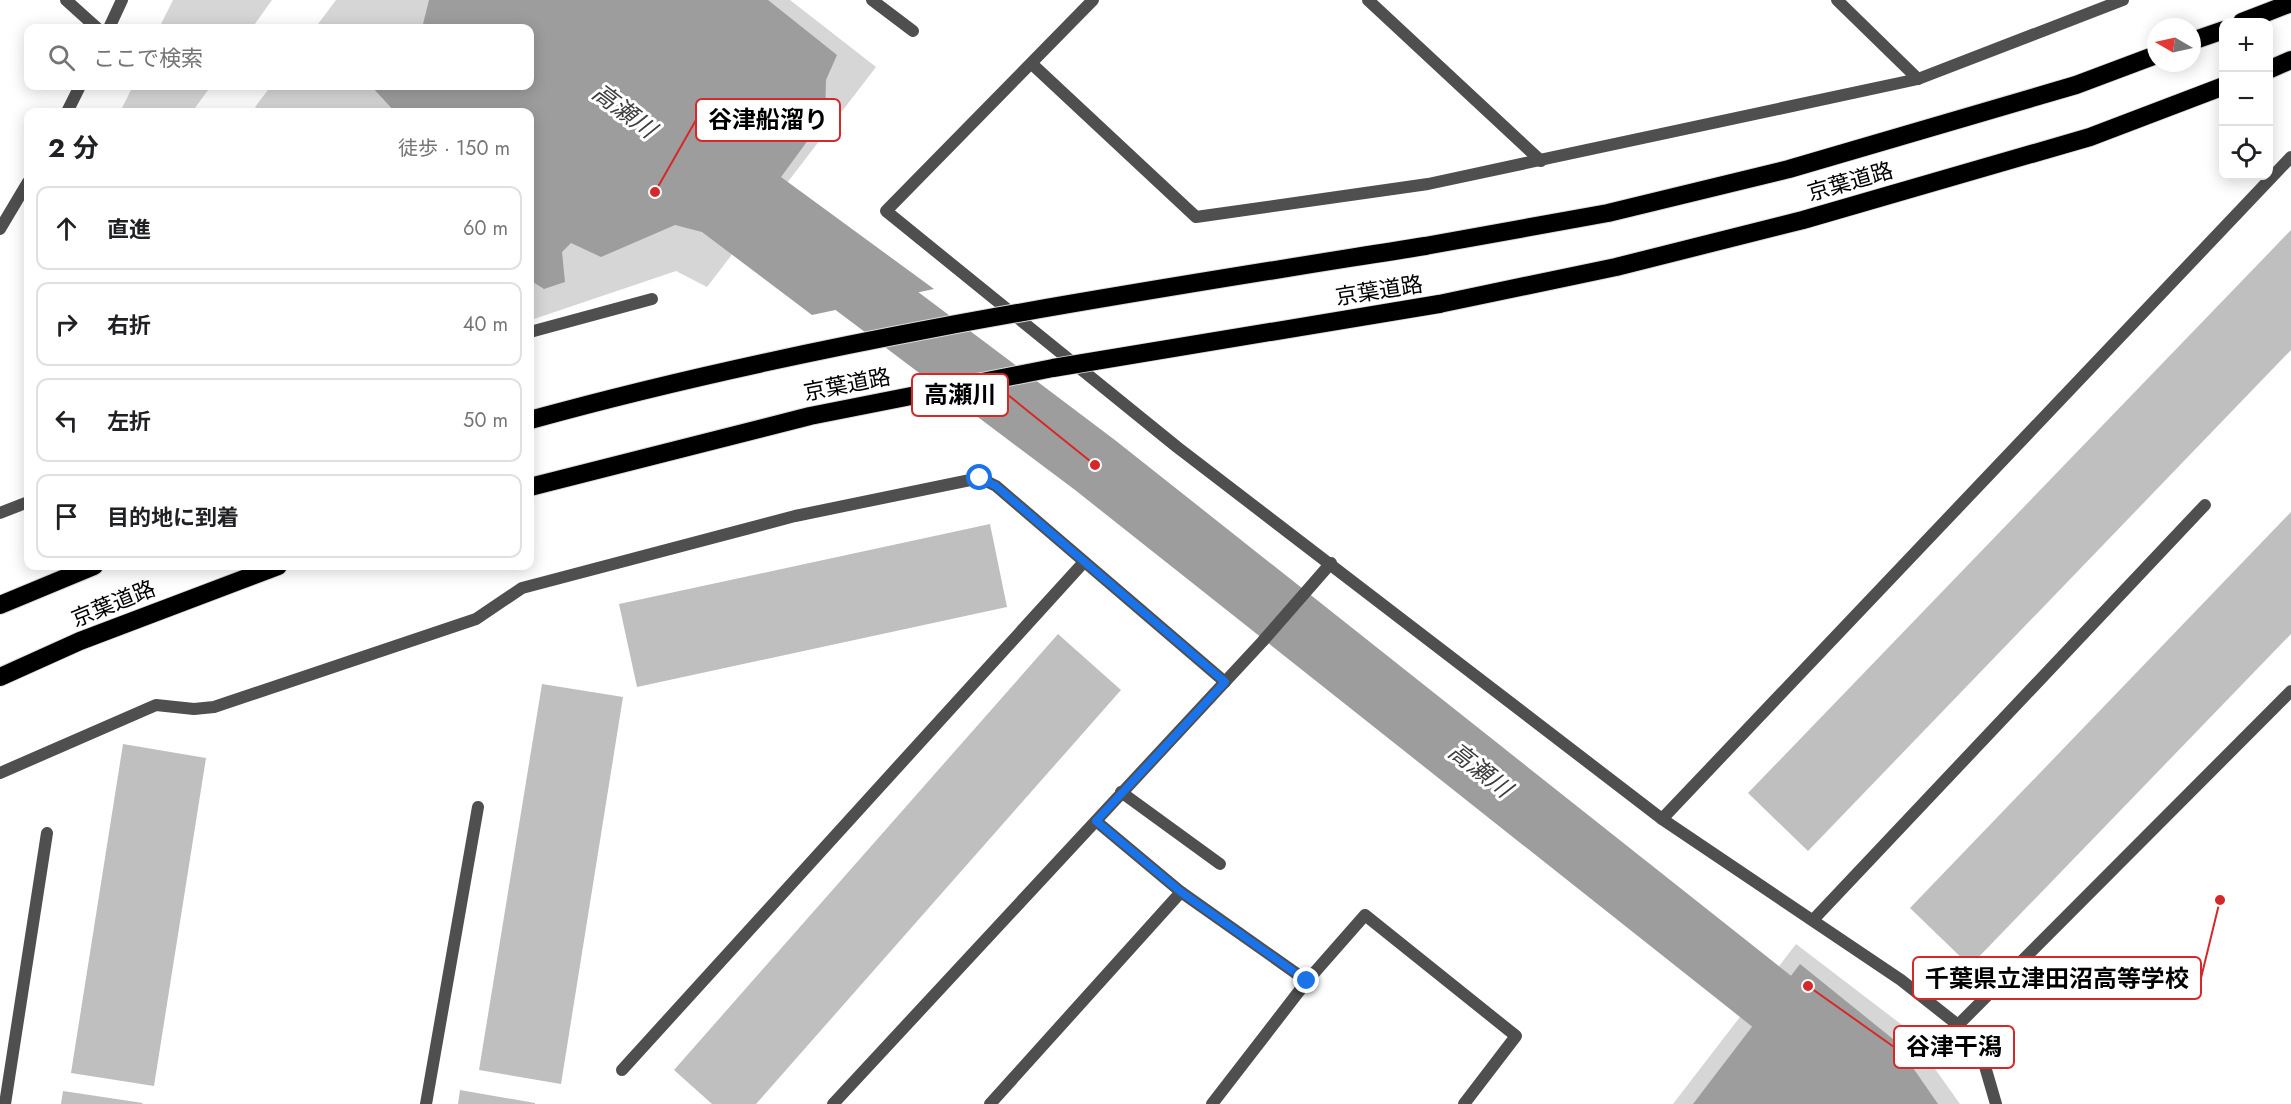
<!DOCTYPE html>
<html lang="ja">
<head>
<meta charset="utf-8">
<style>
	:root { --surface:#fff; --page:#f6f6f6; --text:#202124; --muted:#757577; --line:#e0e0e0 }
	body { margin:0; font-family:Jost,"Noto Sans JP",sans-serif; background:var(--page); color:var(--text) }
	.controls { position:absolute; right:18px; top:18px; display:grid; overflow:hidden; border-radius:12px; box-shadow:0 3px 15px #0003 }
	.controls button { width:54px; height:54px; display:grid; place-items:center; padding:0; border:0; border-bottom:2px solid var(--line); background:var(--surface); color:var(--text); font:30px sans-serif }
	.compass { position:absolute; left:2147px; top:18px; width:54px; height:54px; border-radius:50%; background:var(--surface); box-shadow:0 3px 15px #0003; rotate:279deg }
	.stop { position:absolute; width:18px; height:18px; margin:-14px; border:4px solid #1a73e8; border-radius:50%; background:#fff }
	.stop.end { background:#1a73e8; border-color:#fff; box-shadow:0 2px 6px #0008 }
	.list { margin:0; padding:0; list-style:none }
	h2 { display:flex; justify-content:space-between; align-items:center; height:78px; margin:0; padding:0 24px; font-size:26px }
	h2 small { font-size:20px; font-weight:400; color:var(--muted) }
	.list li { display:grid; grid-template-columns:39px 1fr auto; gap:18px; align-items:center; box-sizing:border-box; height:84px; margin:0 12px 12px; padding:0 12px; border:2px solid var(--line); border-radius:12px }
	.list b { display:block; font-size:22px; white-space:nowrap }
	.list em { font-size:20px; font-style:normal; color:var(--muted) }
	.icon { flex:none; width:33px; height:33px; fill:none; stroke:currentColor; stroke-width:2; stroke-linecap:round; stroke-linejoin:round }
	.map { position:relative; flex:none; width:2291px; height:1104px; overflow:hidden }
	.search { position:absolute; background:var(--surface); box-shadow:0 3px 15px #0003; left:24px; top:24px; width:510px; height:66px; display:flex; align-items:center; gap:15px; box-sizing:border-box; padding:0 21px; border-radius:12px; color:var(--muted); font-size:22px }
	.panel { position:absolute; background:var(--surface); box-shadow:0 3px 15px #0003; left:24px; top:108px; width:510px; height:462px; border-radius:12px }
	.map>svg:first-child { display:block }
	.green { fill:#d6d6d6 }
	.water { fill:#9d9d9d }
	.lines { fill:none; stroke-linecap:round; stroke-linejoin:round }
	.river { stroke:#9d9d9d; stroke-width:64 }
	.building { fill:#bfbfbf }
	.motorway-casing { stroke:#dbdbdb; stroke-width:20 }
	.service { stroke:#4f4f4f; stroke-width:12 }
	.minor { stroke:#4f4f4f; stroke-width:12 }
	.tertiary { stroke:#4f4f4f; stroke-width:12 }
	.motorway { stroke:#000; stroke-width:18 }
	.motorway-bridge-casing { stroke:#dbdbdb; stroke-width:20; stroke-linecap:butt }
	.motorway-bridge { stroke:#000; stroke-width:18 }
	.route { stroke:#1a73e8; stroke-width:8 }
	.labels { text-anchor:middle; stroke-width:6; stroke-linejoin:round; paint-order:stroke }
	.street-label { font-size:22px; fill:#000; stroke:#fff }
	.water-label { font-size:24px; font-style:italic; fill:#3e3e3e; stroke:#fff }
	.leader { fill:none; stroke:#d62828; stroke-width:2 }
	.callout-dot { fill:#d62828; stroke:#fff; stroke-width:2 }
	.callout { fill:#fff; stroke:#d62828; stroke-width:2 }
	.callout-label { font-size:24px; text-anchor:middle; font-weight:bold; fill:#000 }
</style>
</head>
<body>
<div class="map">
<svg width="2291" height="1104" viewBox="0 0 2291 1104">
	<rect width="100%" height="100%" fill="#fff"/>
	<g class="green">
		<path d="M173,0H272L252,28H159Z"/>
		<path d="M336,0H790L876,67L707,287L676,271L531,320L530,112H262L255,107L271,86H530V28H315Z"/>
		<path d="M133,86H211L192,112H120Z"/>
		<path d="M1796,944L1906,1028L1960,1104H1673Z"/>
	</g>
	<g class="water">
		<path d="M429,0H768L837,55L826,80L825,117L781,177L934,289L812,315L702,232L675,225L601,257L571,243L562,252L565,282L544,289L530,280V112H395L373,88L375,86H530V28H422Z"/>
		<path d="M1800,964L1893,1039L1938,1104H1693Z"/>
	</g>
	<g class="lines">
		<path class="river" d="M805,247L1095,465L1842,1057L1867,1104"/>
	</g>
	<g class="building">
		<path d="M2291,230V350L1808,851L1748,793Z"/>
		<path d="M2291,512V634L1970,966L1910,908Z"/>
		<path d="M990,524L1007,607L637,687L619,604Z"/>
		<path d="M1058,634L1121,690L756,1104H712L674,1070Z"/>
		<path d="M542,684L623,697L561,1084L479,1070Z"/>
		<path d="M123,744L206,758L154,1086L71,1073Z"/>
		<path d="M460,1090L535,1103V1104H458Z"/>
		<path d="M63,1091L143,1103L142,1104H61Z"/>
	</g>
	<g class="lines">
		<defs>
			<g id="motorway">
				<path d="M2242,22L2291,3"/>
				<path d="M2192,41L2224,30"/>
				<path d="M2268,70L2291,60"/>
				<path d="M1425,246L1608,213L1789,169L2076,85L2156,55"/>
				<path d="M1439,304L1616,267L1803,220L2090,137L2224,86"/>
				<path d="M0,605L94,566"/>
				<path d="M0,677L80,641L278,566"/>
			</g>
		</defs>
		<use href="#motorway" class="motorway-casing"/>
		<g class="service">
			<path d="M66,0L97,28"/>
			<path d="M872,0L913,31"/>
			<path d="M530,332L652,299"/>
			<path d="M0,513L28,502"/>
			<path d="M0,773L156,705L194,709L214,707L476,619L522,588L795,516L980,478L996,486L1225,682"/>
			<path d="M1121,792L1220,864"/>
			<path d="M1813,920L2205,505"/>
			<path d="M622,1070L1084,562"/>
			<path d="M5,1104L47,833"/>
			<path d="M426,1104L478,807"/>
		</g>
		<g class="minor">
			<path d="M1368,0L1541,161"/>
			<path d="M1837,0L1918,79"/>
			<path d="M109,28L122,0"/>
			<path d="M1032,64L1196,217L1428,184L1918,79L2123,0"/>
			<path d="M67,112L80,86"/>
			<path d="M0,229L28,182"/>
			<path d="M1662,819L2291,157"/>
			<path d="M1096,821L1181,892L1307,981"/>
			<path d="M1958,1025L2291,691"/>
			<path d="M990,1104L1181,892"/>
			<path d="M1212,1104L1307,981L1365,915L1516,1036L1464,1104"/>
		</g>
		<g class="tertiary">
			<path d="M1093,0L886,211L1177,447L1662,819L1901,980L1958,1025L1982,1056L1996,1104"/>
			<path d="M833,1104L1262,642L1331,563"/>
		</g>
		<use href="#motorway" class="motorway"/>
		<defs>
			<g id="motorway-bridge">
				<path d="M530,420C823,339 1125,294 1425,246"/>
				<path d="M530,487L810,416L1053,368L1439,304"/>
			</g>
		</defs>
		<use href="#motorway-bridge" class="motorway-bridge-casing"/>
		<use href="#motorway-bridge" class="motorway-bridge"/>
	</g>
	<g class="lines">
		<path class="route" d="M980,478L996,486L1225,682L1096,821L1181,892L1307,981"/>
	</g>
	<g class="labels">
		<g class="street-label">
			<text transform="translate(1850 181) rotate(-16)" y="8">京葉道路</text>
			<text transform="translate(1379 290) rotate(-9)" y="8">京葉道路</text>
			<text transform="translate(847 384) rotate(-11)" y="8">京葉道路</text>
			<text transform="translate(113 603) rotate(-22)" y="8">京葉道路</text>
		</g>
		<g class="water-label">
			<text transform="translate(624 111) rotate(37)" y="8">高瀬川</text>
			<text transform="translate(1480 770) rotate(38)" y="8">高瀬川</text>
		</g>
	</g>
	<path class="leader" d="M655 192L696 120M1095 465L1008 395M2220 900L2201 978M1808 986L1894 1047"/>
	<g class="callout-dot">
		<circle cx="655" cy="192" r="6"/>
		<circle cx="1095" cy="465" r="6"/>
		<circle cx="2220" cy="900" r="6"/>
		<circle cx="1808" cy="986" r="6"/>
	</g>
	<g class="callout">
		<rect x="696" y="99" width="144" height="42" rx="6"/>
		<rect x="912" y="374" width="96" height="42" rx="6"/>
		<rect x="1913" y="957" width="288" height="42" rx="6"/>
		<rect x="1894" y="1026" width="120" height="42" rx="6"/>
	</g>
	<g class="callout-label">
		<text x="768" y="128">谷津船溜り</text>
		<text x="960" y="403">高瀬川</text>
		<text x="2057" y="987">千葉県立津田沼高等学校</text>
		<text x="1954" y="1055">谷津干潟</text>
	</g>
</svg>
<div class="controls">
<button>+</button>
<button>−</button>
<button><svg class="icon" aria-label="locate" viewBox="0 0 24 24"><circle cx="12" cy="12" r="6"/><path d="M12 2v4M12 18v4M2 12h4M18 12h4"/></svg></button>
</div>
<svg class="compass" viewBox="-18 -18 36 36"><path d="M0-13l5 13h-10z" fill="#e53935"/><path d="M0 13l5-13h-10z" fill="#757577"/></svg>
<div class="stop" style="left:980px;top:478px"></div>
<div class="stop end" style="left:1307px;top:981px"></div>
<div class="search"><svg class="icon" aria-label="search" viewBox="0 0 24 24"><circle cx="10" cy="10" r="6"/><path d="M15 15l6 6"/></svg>ここで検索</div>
<section class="panel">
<h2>2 分<small>徒歩 · 150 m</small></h2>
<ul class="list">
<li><svg class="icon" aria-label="ahead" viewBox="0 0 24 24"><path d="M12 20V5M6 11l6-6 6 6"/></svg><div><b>直進</b></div><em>60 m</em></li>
<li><svg class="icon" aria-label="right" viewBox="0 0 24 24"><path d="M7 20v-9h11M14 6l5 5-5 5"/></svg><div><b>右折</b></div><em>40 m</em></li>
<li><svg class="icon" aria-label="left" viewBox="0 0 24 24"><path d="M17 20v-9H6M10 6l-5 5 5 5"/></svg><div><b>左折</b></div><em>50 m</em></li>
<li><svg class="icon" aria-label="arrive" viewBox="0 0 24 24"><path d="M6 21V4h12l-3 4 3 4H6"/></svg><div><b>目的地に到着</b></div></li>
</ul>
</section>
</div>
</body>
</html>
